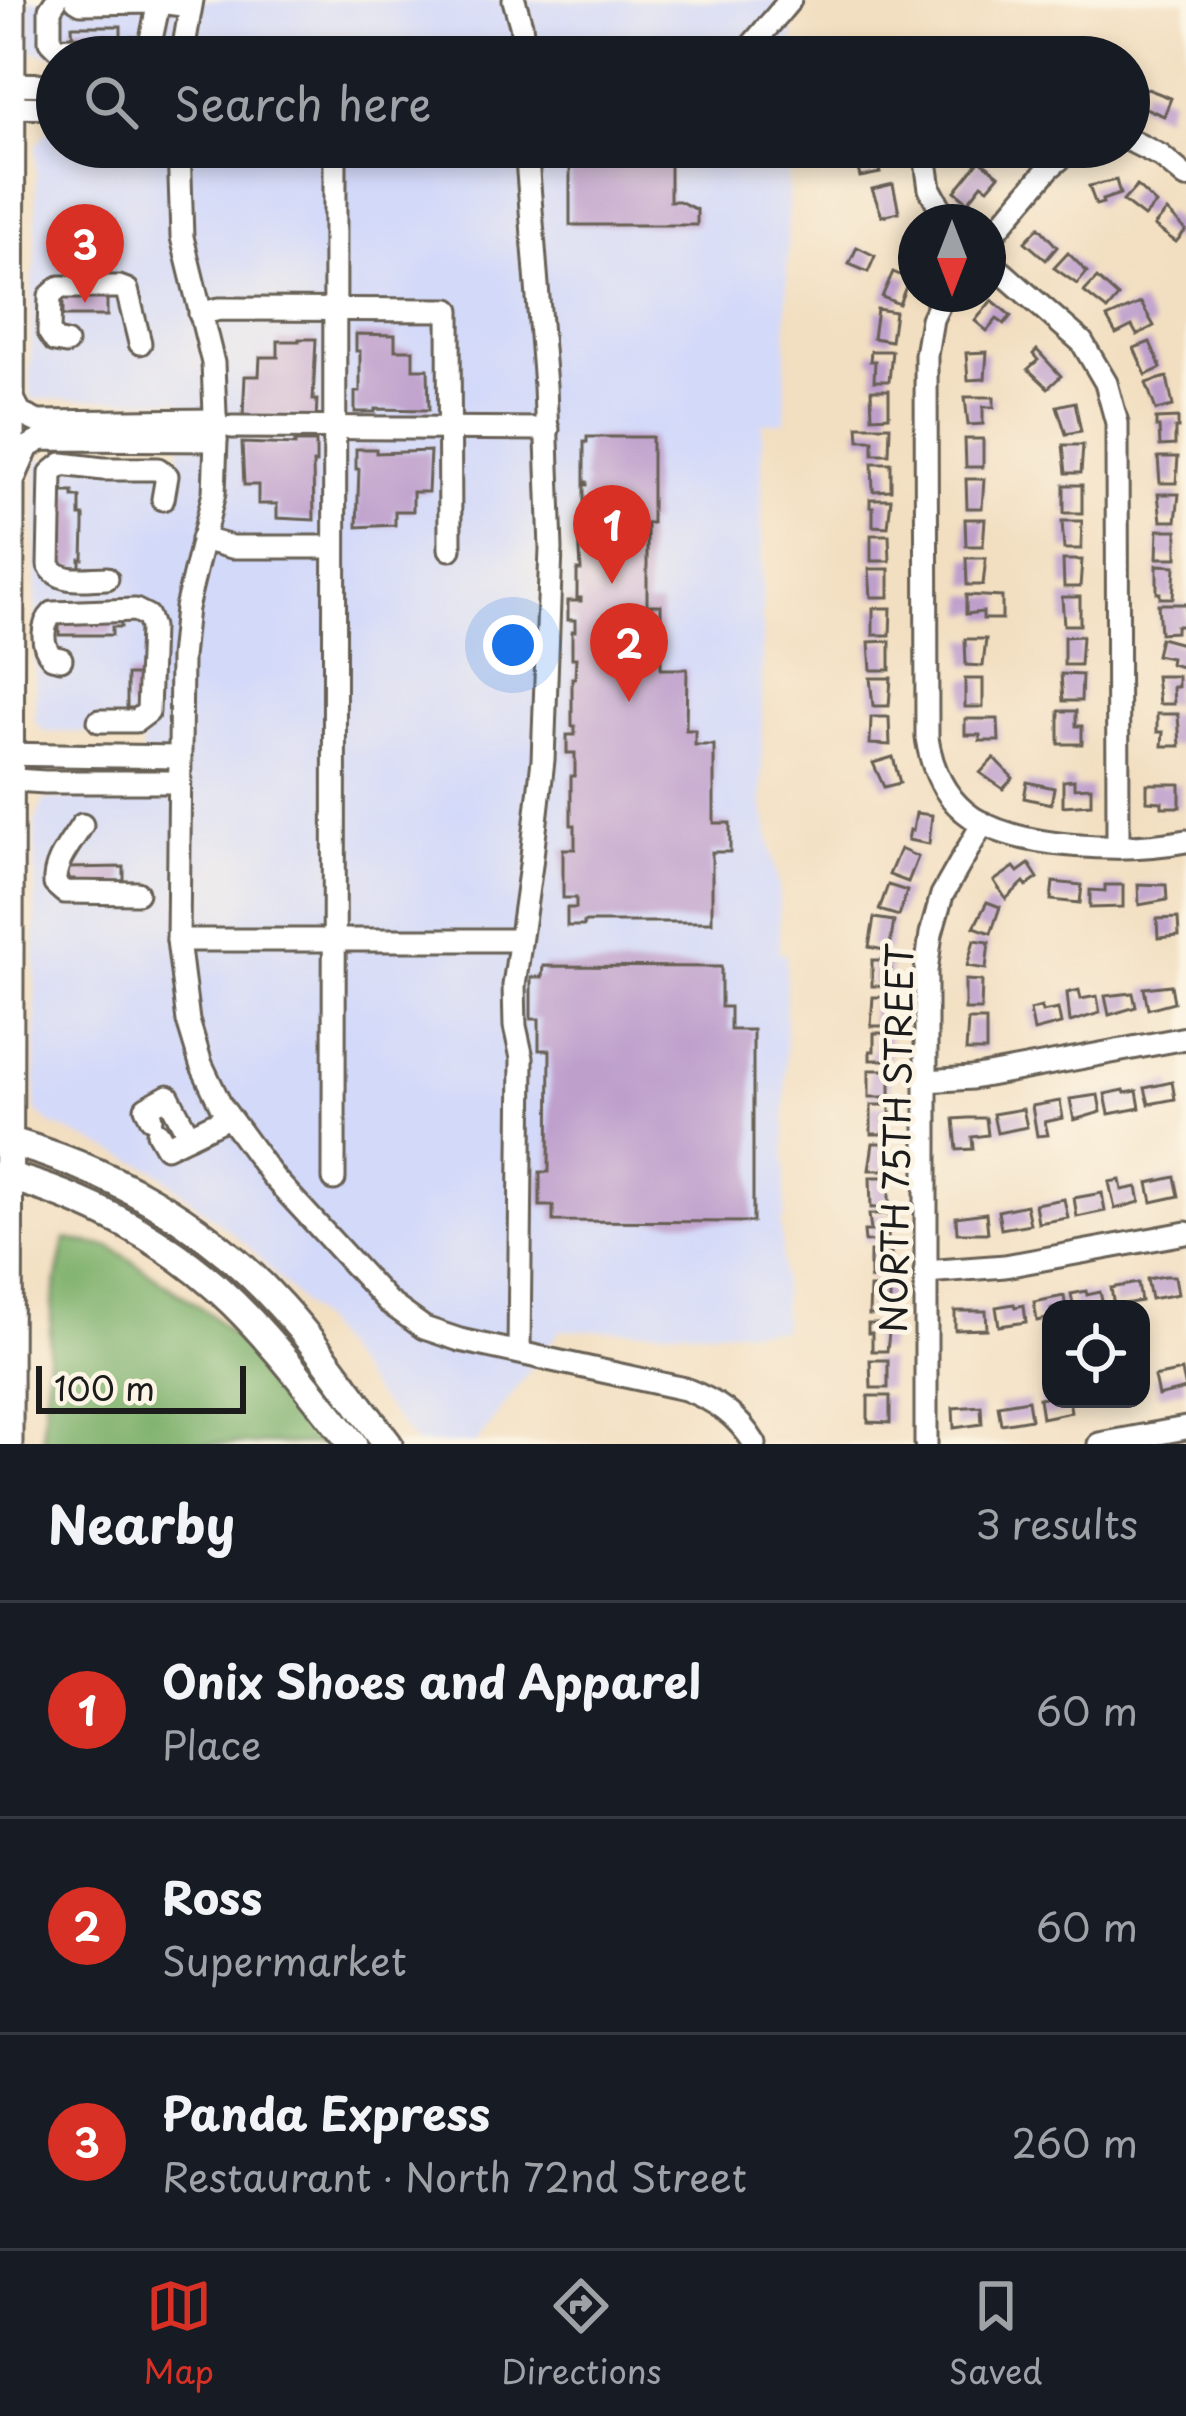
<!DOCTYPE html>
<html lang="en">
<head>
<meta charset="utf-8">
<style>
	:root { --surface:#171b24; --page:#242831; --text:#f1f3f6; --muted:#9ea1a6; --line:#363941; --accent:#d93025 }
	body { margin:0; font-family:"Playpen Sans",sans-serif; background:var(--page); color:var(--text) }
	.controls { position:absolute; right:36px; bottom:36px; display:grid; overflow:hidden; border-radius:24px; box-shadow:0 6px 18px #0003 }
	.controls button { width:108px; height:108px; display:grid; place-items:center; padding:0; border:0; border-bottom:3px solid var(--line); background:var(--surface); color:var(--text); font:60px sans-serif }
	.compass { position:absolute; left:898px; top:204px; width:108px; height:108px; border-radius:50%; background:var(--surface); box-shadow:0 6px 18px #0003; rotate:180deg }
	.scale { position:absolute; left:36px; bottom:30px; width:210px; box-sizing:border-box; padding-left:12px; border:6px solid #1c1c1c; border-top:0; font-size:33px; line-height:42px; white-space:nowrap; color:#1c1c1c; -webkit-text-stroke:9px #fcf5e5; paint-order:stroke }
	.you { position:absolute; left:513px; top:645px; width:42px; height:42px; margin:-30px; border:9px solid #fff; border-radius:50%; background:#1a73e8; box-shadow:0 0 0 18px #1a73e833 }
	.badge { display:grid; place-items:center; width:78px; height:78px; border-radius:50%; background:var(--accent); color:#fff; font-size:39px; font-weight:700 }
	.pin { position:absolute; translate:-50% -99px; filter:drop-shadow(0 3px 6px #0008) }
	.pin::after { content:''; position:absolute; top:63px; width:42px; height:36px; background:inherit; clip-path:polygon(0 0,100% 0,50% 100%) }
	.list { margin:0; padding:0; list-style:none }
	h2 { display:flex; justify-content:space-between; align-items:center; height:156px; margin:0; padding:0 48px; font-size:51px }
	h2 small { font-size:39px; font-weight:400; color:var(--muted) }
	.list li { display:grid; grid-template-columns:78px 1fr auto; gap:36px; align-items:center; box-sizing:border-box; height:216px; padding:0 48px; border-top:3px solid var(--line) }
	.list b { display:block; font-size:45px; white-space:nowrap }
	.list p { margin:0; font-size:39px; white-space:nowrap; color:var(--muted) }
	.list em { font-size:39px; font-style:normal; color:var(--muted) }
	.icon { flex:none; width:66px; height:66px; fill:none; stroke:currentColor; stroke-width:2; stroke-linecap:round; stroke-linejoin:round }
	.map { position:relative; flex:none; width:1186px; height:1444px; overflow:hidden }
	.search { position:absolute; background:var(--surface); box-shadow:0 6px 18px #0003; left:36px; right:36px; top:36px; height:132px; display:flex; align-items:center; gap:30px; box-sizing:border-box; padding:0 42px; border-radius:66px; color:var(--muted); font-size:45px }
	.sheet { height:804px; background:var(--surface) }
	nav { display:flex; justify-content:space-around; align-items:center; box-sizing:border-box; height:168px; border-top:3px solid var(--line); background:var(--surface); font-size:33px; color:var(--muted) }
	nav a { display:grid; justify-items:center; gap:6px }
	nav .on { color:var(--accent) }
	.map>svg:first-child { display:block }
	.built { fill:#d3d9f9 }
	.forest { fill:#7eb16c; stroke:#4d6644; stroke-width:3 }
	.building { fill:#be9fcc }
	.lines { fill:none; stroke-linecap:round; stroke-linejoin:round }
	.minor-casing { stroke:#676055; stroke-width:27 }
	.major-casing { stroke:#676055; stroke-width:33 }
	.minor { stroke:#fff; stroke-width:21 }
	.major { stroke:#fff; stroke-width:27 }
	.labels { text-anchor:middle; stroke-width:10; stroke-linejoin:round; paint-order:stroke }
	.street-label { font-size:36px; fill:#1c1c1c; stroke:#fcf5e5 }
</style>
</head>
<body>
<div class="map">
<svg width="1186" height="1444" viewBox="0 0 1186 1444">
	<rect width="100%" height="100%" fill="#fcf5e5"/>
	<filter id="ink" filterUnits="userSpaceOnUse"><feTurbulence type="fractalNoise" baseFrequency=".00833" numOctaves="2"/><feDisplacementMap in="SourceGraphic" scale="24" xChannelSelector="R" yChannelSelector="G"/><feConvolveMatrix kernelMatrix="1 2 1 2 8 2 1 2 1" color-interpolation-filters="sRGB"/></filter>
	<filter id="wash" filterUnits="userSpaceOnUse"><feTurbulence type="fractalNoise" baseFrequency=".004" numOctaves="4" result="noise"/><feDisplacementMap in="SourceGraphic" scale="48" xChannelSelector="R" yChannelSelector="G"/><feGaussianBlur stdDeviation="2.7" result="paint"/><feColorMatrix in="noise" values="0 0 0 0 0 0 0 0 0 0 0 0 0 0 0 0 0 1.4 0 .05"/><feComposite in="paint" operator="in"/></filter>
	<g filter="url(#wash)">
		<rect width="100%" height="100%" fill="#f2dec0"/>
		<g class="built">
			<path d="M29,0H794L792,57H68L30,51Z"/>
			<path d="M57,125V147H789L785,422L762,423V801L779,888V953L786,954L785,1216L781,1222L783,1330H560L475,1444H416L365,1383L321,1323L248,1246L154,1169L49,1123L36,1110L35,823L44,800L143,797L142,733L45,732L35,721L37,459H179L180,449L179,400L30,399L32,279L36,265V145L51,127Z"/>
		</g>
		<path class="forest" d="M65,1239L111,1247L210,1314L253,1356L322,1444H42L52,1305Z"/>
		<g id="blocks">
			<g class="building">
				<path d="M72,26H121V42H73Z"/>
				<path d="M1145,88L1171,98L1164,116L1138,105Z"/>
				<path d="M566,147H670V201H679L697,210V225H570V158H566Z"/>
				<path d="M863,147H872L880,173L860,177L853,149Z"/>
				<path d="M980,160L999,175L988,188L982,184L968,202L955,191Z"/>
				<path d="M1116,180L1120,194L1102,200L1103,203L1096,205L1089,186Z"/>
				<path d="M893,184L899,212L882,216L872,189Z"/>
				<path d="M1137,186L1156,204L1144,217L1123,201Z"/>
				<path d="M1167,211L1186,230L1176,242L1154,226Z"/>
				<path d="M62,219L114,220L117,259H62V236H56V227H62Z"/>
				<path d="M1039,227L1057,247L1046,260L1025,242Z"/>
				<path d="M857,247L875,256L868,272L849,264Z"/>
				<path d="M1068,253L1087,272L1077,284L1054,268Z"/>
				<path d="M893,272L909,279L899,304L882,297Z"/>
				<path d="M1097,278L1118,297L1107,310L1084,292Z"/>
				<path d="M63,290L107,291V316H63Z"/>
				<path d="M992,300L1011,316L1004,324L997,319L987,331L975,321Z"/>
				<path d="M1141,303L1154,326L1137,335L1132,326L1116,334L1107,318Z"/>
				<path d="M877,309L895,312L891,341L873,338Z"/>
				<path d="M356,334L395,335V350H413V369H428L429,410L375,409V412H355V392H360V351H356Z"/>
				<path d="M299,339H316L313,400H317L316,419H297V416L243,417L245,376H259L260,357H278V341H299Z"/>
				<path d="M1150,342L1161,368L1146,375L1134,348Z"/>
				<path d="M1037,350L1061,376L1048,388L1028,369L1038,360L1033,354Z"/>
				<path d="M871,351H892L889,381H874L875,361H870Z"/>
				<path d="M987,352L985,379L968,380L966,353Z"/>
				<path d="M1167,377L1173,406L1156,410L1146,383Z"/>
				<path d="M871,390H889V416L872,417Z"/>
				<path d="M965,397H994V407H983V424L968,425Z"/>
				<path d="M1075,402L1081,431L1066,434L1057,406Z"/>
				<path d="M1178,418V428H1175V445L1160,446L1159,427H1156V419Z"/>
				<path d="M858,426H890L889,454H873V440H859Z"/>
				<path d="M587,437H652V523H647V605H661V669H687L686,730H695V745H714V823H730V852H712V922H584V926H567V908H576V898H563V849H575V825H571V776H575V753H567V735H575V726H572V678H575L576,658H572V631H575V620H568V601H581V598H577V570H581L579,533H582V523H587L584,520V503H587V501H584V485H587V482H584V442H587Z"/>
				<path d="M965,439H983V467H966Z"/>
				<path d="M295,442H316V463H313L314,520L277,518V504H258V485H244L242,443L295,445Z"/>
				<path d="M1063,445H1083L1081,473H1066Z"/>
				<path d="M356,449H376V453L430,451L428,492H413V511H395V525L357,527L359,469H356Z"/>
				<path d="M1158,457H1178L1176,483H1160Z"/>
				<path d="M872,463H891V490L873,491Z"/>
				<path d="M966,479H984L982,508H967Z"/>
				<rect x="1064" y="485" width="18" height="28"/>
				<path d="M62,492H73V497H80V516H84V526L83,559H80V567H58L55,497H61Z"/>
				<path d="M1158,494H1179L1176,521H1161Z"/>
				<path d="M870,499H891L888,527L873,526V507H870Z"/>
				<path d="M965,519H985L983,546H966Z"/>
				<path d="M1062,521H1082L1081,549H1064Z"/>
				<path d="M1158,530H1177V558H1157Z"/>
				<path d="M871,535H889L890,561H871Z"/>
				<path d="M966,558H986L983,585H967Z"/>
				<path d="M1063,560H1082L1080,587H1064Z"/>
				<path d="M1157,565L1175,566L1173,598H1160V593H1157Z"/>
				<path d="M869,569H889V597H871Z"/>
				<path d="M966,595L1002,597V619H983V612L966,614Z"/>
				<path d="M1062,597H1080V625H1064Z"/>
				<path d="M1158,604H1186V626H1176V632L1160,633Z"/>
				<path d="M873,608H891L890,635H873Z"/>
				<path d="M59,616H121V627H112V635H59Z"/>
				<path d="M1082,636L1080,665H1064V637Z"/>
				<path d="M1160,638L1186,645V668L1170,664L1171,658L1156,655Z"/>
				<path d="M965,639H986L983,666L966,665Z"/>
				<path d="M890,641V670H871L869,642Z"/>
				<path d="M1061,674L1082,675L1081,701H1063Z"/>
				<rect x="127" y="675" width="20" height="33"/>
				<path d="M1156,676H1178V687H1173L1174,704H1159Z"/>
				<path d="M870,678H891L889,706H873Z"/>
				<rect x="965" y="679" width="18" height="28"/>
				<path d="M1059,711H1076V726H1082V744H1059Z"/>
				<path d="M1157,714H1178L1180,746H1162L1163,732H1157Z"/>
				<path d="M871,717H889L890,745L870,744Z"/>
				<path d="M965,719H998L999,741H980V735H965Z"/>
				<path d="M893,757L900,783L884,787L873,763Z"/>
				<path d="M994,758L1013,778L1003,789L980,773Z"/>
				<path d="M1074,780V788L1091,787V804L1063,806V781Z"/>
				<path d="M1027,782L1054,788L1051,804L1024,798Z"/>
				<path d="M1147,784H1180V807H1162V802L1147,801Z"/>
				<path d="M916,813L932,815L929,844L908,840L910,830L913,831Z"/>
				<path d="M900,849L918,857L908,882L889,875Z"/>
				<path d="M1029,864L1038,878L1027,886L1024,882L1006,899L994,881L1014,867L1018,872Z"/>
				<path d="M124,867V888L74,889V879H68V868Z"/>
				<path d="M1053,882L1082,885L1080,903L1051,900Z"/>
				<path d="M1138,884L1166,885L1167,900L1139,905Z"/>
				<path d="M888,885L907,891L899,916L879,910Z"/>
				<path d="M1105,885H1123V907L1090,908V890L1105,891Z"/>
				<path d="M987,902L1000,907L991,933L974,927Z"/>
				<path d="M874,918L894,921L889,951L869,947Z"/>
				<path d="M1178,918L1179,936L1158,938L1157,919Z"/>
				<path d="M974,940L989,942L986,969L967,966Z"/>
				<path d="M872,960H891L890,986H872Z"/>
				<path d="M543,966L721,967V1007H730V1030H753V1222L553,1221V1206H540V1172H549L550,1050H539V1019H531V977H542Z"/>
				<path d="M965,980L982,981L981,1010H965Z"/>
				<path d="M1171,985L1174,1002L1148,1009L1144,988Z"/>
				<path d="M1079,990L1081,999L1097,996L1100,1013L1070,1022L1067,993Z"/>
				<path d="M1133,993L1136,1007L1109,1015L1105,996Z"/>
				<path d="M873,997H889V1026H871Z"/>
				<path d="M1041,1007L1042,1012L1058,1009L1061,1024L1034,1031L1030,1010Z"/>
				<path d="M968,1020H986V1051H966Z"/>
				<path d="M874,1033H889L890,1060H870V1051H874Z"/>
				<rect x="869" y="1070" width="21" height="27"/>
				<path d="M1172,1082L1175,1099L1149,1104L1145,1088Z"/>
				<path d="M1124,1090L1125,1093L1137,1091L1140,1108L1109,1114L1105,1094Z"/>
				<path d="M1098,1095L1101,1112L1074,1120L1070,1099Z"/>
				<path d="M1060,1101L1063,1118L1045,1122L1048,1135L1037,1136L1032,1106Z"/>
				<rect x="871" y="1105" width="19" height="29"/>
				<path d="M1023,1109L1027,1127L997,1133L993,1114Z"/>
				<path d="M968,1118H986L988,1135L972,1137L973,1149L957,1150L954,1119Z"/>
				<path d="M873,1143H889L890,1170H869Z"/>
				<path d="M870,1177H889V1207L871,1208Z"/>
				<path d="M1175,1177L1179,1196L1152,1202L1148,1183Z"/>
				<path d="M1120,1180L1122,1190L1137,1187L1140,1202L1115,1209L1109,1182Z"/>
				<path d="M1102,1193L1105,1211L1077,1217L1074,1198Z"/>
				<path d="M1064,1199L1068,1218L1038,1223L1035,1204Z"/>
				<path d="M1026,1205L1030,1224L1001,1229L998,1211Z"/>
				<path d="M986,1213L988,1233H957L956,1217Z"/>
				<path d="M869,1214H889L888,1241L865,1242L864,1231H871Z"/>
				<path d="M870,1252H891V1278L870,1279Z"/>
				<path d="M1165,1276H1175L1178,1294L1151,1299L1147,1279Z"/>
				<path d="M882,1282H890V1315H869L870,1288H881Z"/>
				<path d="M1138,1283L1141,1301L1114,1306L1111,1288Z"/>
				<path d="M1086,1291L1087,1295L1100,1292L1103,1305L1074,1309L1071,1294Z"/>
				<path d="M1064,1296L1066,1309H1051V1318L1037,1321L1034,1302Z"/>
				<path d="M1014,1304L1015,1307L1024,1305L1026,1322L999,1326L996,1307Z"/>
				<path d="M955,1311H986L987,1329L955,1330Z"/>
				<path d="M868,1324H890L887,1351H872V1333H868Z"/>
				<path d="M870,1360H888V1388H871Z"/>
				<path d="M1182,1371L1186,1389L1158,1396L1154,1377Z"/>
				<path d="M868,1396H890V1423L868,1422Z"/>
				<path d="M1051,1396V1399H1069L1071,1412L1042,1418L1039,1398Z"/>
				<path d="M1028,1400L1031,1419L1001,1424L998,1405Z"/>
				<path d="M981,1406L982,1424L954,1428L953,1408Z"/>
			</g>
		</g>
	</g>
	<g filter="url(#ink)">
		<use href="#blocks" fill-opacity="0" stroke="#676055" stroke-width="3"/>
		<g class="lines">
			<defs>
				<g id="minor">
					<path d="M56,0L50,9V41L57,48L142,49L150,44L159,2"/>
					<path d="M76,0L81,3L159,2L190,6"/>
					<path d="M514,0L521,25L525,57"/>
					<path d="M182,57L192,0"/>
					<path d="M742,57L790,0"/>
					<path d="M0,87L11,84L57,85"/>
					<path d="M1,102L11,107L57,108"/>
					<path d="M1129,140L1161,156L1186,177"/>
					<path d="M179,147L182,237L213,363L216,440L214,493L186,608L181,658L178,940L188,1021L201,1064L221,1106L273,1177L388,1302L424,1328L460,1340L685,1389C716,1401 737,1415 755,1444"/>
					<path d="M924,147L930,189L948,222"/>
					<path d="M988,240L1049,168L1074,147"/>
					<path d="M988,260L1082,342L1106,383L1117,423L1118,847"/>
					<path d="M944,294L932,319L926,355L927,738C932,770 946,800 973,818C1023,850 1128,852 1186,841"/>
					<path d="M200,314L219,309L449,310L450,549"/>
					<path d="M66,343L55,341L49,332L50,296L60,287H119L127,290L140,343"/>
					<path d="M11,395L21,414L38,422L216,420"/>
					<path d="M232,427L548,429"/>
					<path d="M13,481L28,447L42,439L216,440"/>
					<path d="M202,539L232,547H334"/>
					<path d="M107,578C87,578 60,585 49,565L51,473L62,464L103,469H158L167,476L163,499"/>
					<path d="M61,659L52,657C41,645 41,625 53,613L135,610L147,616L151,627L148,712L136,721H99"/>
					<path d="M0,754L178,757"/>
					<path d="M0,779L45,782H179"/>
					<path d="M82,825C71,843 53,863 55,884L64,892L137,893"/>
					<path d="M178,940H520"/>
					<path d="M926,1081L972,1078L1186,1038"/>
					<path d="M151,1118L146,1108L168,1096L189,1136"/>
					<path d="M158,1133L166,1147L228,1117"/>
					<path d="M334,1179L335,147"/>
					<path d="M925,1272L1005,1266L1186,1233"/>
					<path d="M519,1352L522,1058L515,1026L514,986L531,865L543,760L551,549L545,386L526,147"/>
					<path d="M926,1444V971L931,934L942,895L983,823"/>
					<path d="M1099,1444L1186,1428"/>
				</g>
				<g id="major">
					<path d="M0,1139C107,1167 207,1223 281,1306C320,1349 353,1398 388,1444"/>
					<path d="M0,1174C86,1197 169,1240 233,1303C277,1346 314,1397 353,1444"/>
					<path d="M8,1444L11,0"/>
				</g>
			</defs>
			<use href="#minor" class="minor-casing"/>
			<use href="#major" class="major-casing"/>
			<use href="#minor" class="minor"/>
			<use href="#major" class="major"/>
		</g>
	</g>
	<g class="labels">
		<g class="street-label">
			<text transform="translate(897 1138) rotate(-89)" y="13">NORTH 75TH STREET</text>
		</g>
	</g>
</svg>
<div class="controls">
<button><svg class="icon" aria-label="locate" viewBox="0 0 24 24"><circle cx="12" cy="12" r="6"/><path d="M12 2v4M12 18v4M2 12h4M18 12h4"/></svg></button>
</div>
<svg class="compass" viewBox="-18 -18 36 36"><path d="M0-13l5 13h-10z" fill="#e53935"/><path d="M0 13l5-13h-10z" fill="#9ea1a6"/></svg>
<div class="scale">100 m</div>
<div class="you"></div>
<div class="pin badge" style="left:612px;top:584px">1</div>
<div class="pin badge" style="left:629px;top:702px">2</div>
<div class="pin badge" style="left:85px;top:303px">3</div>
<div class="search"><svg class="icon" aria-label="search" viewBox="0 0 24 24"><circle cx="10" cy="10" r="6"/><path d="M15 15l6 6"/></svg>Search here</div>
</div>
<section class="sheet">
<h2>Nearby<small>3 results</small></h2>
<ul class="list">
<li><span class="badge">1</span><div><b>Onix Shoes and Apparel</b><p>Place</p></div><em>60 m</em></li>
<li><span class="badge">2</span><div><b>Ross</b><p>Supermarket</p></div><em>60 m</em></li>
<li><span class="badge">3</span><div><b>Panda Express</b><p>Restaurant · North 72nd Street</p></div><em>260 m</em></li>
</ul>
</section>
<nav>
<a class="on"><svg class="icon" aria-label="map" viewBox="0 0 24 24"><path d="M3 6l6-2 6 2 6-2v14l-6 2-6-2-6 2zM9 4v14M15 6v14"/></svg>Map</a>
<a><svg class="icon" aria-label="directions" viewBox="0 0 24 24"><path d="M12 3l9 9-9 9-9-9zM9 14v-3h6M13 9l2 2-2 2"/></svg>Directions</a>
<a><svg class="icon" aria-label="saved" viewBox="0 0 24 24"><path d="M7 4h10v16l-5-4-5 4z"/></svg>Saved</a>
</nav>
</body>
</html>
